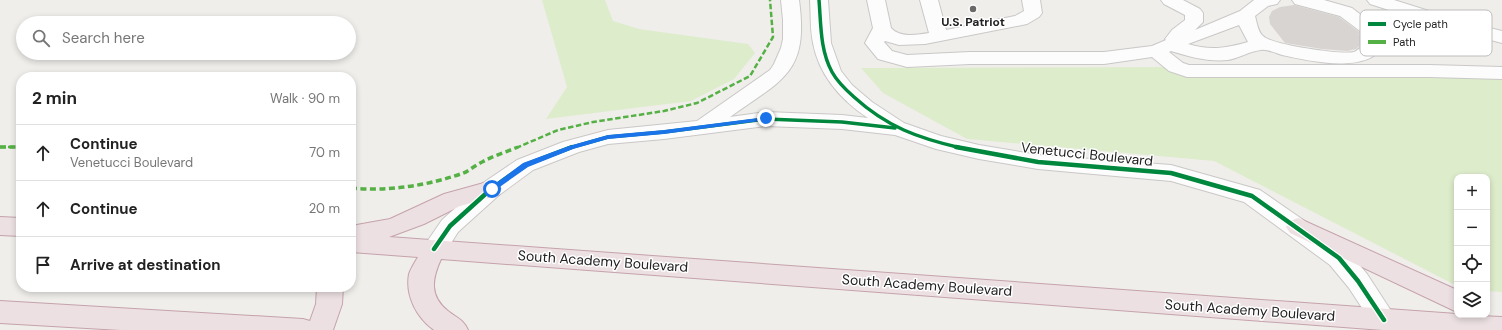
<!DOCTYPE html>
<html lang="en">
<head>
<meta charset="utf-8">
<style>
	:root { --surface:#fff; --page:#f2f2f2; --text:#222; --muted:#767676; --line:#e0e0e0 }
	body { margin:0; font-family:"DM Sans",sans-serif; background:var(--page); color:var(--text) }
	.controls { position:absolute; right:12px; bottom:12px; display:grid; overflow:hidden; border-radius:8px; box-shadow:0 2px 6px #0003 }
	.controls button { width:36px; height:36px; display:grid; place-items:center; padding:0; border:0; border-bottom:1px solid var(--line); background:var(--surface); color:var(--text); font:20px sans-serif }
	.stop { position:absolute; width:12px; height:12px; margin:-9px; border:3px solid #1a73e8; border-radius:50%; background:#fff }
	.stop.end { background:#1a73e8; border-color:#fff; box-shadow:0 1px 4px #0008 }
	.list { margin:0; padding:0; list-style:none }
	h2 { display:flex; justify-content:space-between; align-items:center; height:52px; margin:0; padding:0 16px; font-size:17px }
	h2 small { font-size:13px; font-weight:400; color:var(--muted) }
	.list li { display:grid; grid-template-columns:26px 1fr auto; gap:12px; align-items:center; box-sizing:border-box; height:56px; padding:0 16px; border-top:1px solid var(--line) }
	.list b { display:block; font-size:15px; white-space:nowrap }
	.list p { margin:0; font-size:13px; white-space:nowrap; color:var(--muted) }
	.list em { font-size:13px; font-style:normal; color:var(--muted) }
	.icon { flex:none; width:22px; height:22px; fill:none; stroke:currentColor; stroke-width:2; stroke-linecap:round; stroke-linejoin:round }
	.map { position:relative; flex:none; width:1502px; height:330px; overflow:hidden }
	.search { position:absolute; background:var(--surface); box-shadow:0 2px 6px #0003; left:16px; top:16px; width:340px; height:44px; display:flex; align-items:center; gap:10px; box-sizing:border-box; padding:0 14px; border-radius:22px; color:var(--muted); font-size:15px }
	.panel { position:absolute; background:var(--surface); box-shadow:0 2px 6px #0003; left:16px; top:72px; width:340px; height:220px; border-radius:16px }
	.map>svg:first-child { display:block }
	.grass { fill:#ddeccb }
	.building { fill:#d7d4d2 }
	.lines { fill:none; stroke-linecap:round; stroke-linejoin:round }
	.minor-casing { stroke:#c9c8c7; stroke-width:2 }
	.highway-casing { stroke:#c5a2ac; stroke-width:2 }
	.minor { fill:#fdfcfc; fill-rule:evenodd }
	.highway { fill:#ece0e2; fill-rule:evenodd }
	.quiet-far1 { stroke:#55b145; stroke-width:2.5; stroke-dasharray:5.5 2.5; stroke-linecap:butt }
	.quiet { stroke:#55b145; stroke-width:3.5; stroke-dasharray:6 3.5; stroke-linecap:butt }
	.cycleway-far1-casing { stroke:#fff; stroke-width:5.5 }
	.cycleway-casing { stroke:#fff; stroke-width:7 }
	.cycleway-far1 { stroke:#00873e; stroke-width:3.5 }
	.cycleway { stroke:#00873e; stroke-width:4.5 }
	.route { fill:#1a73e8 }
	.poi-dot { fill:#6a6968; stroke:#fff; stroke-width:1.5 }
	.labels { text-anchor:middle; stroke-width:3; stroke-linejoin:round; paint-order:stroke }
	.far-poi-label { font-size:12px; font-weight:bold; fill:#222; stroke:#fff }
	.street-label { font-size:14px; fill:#222; stroke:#fff }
	.key { fill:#fff; stroke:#bdbdbd; stroke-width:1 }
	.key-label { font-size:11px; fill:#222 }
</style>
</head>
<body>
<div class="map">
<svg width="1502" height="330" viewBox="0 0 1502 330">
	<rect width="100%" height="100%" fill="#f0eeeb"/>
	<g class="grass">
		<path d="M542,0H605L613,21L639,29L748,44L755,53L734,79L691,101L546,119L567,87Z"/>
		<path d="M1502,66V292L1487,291V177H1457V286L1214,161L967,139L883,93L861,68Z"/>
	</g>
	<path class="building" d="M1294,5L1339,17L1359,32L1362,44L1356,49L1347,51L1322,49L1285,43L1270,24L1269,17L1272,11L1280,7Z"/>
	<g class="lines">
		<defs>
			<g id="minor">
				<path d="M781,0H799C809,73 783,79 730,117L766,112L842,115L868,118C841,100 819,75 813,43C810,29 811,14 810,0H828L831,43L841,71L852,85L872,102L904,123L941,136L979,145L1038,155L1171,165L1260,190L1348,251L1367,274L1397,320L1393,328L1386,330L1375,328L1349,288L1330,265L1244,202L1171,181L1038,169L979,159L936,149L895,135L842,129L766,126L664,139L608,144L579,152L533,170L499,195L458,232L443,256L434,258L425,256L422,249L442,220L483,183L517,160L563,142L608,130L697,121L770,70L774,64L781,48L783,39V20Z"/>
				<path d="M867,0H885L891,28C900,38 917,35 929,33L920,0H938L946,30L1015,16L1024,11L1022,0H1040L1042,13L1039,17L1027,24L925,44L899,45L885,41L884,42L892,51L907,55L970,52H1104L1152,46L1166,40L1165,39L1172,30L1185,20V15L1164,4L1161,0H1183L1200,9L1203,13V22L1195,30L1240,11L1254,0H1280L1277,4L1268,6L1255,16C1257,23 1258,32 1263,36C1272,45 1341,55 1354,52C1357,51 1361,47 1364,45L1360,31L1340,16L1295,4L1292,0H1324L1352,8L1374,25L1383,47C1365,74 1309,61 1282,55C1276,53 1267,49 1261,50C1250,51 1239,58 1228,60C1209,62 1190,57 1171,51L1169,52L1183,63L1189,65H1429L1502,67V79L1429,77H1187L1169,71L1152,57L1104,64H970L907,67L878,59L865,43L873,28ZM1239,25L1248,42C1227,48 1210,51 1188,44Z"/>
				<path d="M1367,0H1394L1461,21L1502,31V43L1449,29L1370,4Z"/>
			</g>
			<g id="highway">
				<path d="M491,181L499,183L502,189L499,195L460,206L424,224L389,237L1457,314V315L1502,317V330H1383L441,259C432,279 429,296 448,311C457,318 463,319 468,330H434C417,318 405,296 409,274C411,268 415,262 418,257L351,252V226L390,219L444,194Z"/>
				<path d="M0,217L21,218V236L0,235Z"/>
				<path d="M1298,218L1457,290V312L1290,233L1286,227L1290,221Z"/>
				<path d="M317,287H343L342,304L333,330H121L0,323V301L303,319L310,321L316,304Z"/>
			</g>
		</defs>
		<use href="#minor" class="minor-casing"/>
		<use href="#highway" class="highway-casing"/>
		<use href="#minor" class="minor"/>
		<use href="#highway" class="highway"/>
		<g class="quiet-far1">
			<path d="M0,147H21"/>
			<path d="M516,148L558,130L593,122L664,111L697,103L750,76L773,37L770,0"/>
		</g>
		<g class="quiet">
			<path d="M0,147H21"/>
			<path d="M351,188C387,192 432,185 466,172C471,169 476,165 482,162C493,156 506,152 518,147"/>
		</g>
		<defs>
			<g id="cycleway-far1">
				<path d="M819,0C821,24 820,50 832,72C837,81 846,90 854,97C887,127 918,138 961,148"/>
				<path d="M569,148L608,137L664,132L766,119L842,122L895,128"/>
			</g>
			<g id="cycleway">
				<path d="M956,147L1038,162L1171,173L1252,196L1339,258L1358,281L1384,320"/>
				<path d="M434,249L450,226L491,189L525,165L572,147"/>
			</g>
		</defs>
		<use href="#cycleway-far1" class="cycleway-far1-casing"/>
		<use href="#cycleway" class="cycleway-casing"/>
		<use href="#cycleway-far1" class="cycleway-far1"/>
		<use href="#cycleway" class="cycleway"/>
	</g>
	<path class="route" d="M766,117L769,118L768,120L664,134L608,139L573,149L528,167L494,191H489L488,189L523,163L569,146L608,135L664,130Z"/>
	<circle class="poi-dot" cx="973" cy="9" r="4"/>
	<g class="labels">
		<g class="far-poi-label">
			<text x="973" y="26">U.S. Patriot</text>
		</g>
		<g class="street-label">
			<text transform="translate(1087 154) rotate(6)" y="5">Venetucci Boulevard</text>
			<text transform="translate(603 261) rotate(4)" y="5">South Academy Boulevard</text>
			<text transform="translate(927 285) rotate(4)" y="5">South Academy Boulevard</text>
			<text transform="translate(1250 310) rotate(4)" y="5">South Academy Boulevard</text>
		</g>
	</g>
	<rect x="1360" y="10" width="132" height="46" rx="6" class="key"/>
	<rect x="1368" y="22" width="18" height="4" fill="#00873e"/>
	<rect x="1368" y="40" width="18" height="4" fill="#55b145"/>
	<g class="key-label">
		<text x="1393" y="28">Cycle path</text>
		<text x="1393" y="46">Path</text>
	</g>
</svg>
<div class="controls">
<button>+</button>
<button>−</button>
<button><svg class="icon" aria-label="locate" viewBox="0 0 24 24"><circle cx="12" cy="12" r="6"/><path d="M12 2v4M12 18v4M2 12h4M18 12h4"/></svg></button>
<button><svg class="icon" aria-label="layers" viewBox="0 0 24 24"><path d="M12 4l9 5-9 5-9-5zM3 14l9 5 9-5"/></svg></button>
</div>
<div class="stop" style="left:492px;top:189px"></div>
<div class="stop end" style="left:766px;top:118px"></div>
<div class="search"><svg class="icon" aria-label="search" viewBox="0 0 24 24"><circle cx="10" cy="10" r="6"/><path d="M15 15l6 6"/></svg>Search here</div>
<section class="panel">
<h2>2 min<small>Walk · 90 m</small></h2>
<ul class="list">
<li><svg class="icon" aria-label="ahead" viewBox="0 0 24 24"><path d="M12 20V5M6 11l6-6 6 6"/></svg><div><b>Continue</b><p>Venetucci Boulevard</p></div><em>70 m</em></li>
<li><svg class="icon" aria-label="ahead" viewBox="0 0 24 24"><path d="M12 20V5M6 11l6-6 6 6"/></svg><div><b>Continue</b></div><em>20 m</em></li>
<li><svg class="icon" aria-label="arrive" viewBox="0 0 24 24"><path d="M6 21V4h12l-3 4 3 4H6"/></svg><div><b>Arrive at destination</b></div></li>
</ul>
</section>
</div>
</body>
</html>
